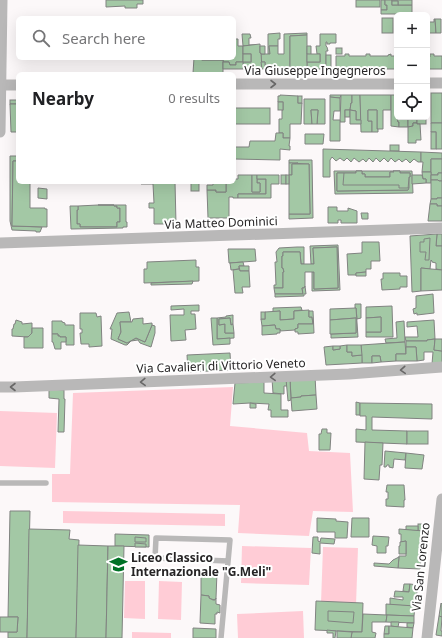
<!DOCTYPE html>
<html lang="en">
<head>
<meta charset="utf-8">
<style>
	:root { --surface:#fff; --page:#f6f6f6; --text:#202124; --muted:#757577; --line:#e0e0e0 }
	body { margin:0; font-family:"Noto Sans",sans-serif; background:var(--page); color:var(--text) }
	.controls { position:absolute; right:12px; top:12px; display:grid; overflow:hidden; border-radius:6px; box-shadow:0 4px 16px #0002 }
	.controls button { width:36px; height:36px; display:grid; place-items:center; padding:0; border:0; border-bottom:1px solid var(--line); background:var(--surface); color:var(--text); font:20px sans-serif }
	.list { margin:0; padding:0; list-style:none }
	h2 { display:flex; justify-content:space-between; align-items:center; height:52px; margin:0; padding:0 16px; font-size:17px }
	h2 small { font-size:13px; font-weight:400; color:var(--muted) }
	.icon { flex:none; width:22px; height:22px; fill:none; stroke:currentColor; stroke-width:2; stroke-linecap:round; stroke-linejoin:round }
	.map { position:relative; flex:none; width:442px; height:638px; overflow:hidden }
	.search { position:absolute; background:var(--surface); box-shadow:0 4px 16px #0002; left:16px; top:16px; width:220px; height:44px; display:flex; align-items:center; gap:10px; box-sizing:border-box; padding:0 14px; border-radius:6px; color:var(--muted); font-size:15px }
	.panel { position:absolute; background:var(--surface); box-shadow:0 4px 16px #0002; left:16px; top:72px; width:220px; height:112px; border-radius:6px }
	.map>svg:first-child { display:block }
	.green { fill:#ffccd6 }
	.building { fill:#a3c8a5; stroke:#818381 }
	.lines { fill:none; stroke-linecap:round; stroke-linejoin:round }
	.lane { stroke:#b9b8b8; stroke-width:5.5 }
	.street { stroke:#b9b8b8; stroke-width:11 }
	.oneway { stroke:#686767 }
	.labels { text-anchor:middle; stroke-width:4; stroke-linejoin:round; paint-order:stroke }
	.street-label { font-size:12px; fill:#262425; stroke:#fff }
	.poi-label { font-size:12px; font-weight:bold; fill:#262425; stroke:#fff; text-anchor:start }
</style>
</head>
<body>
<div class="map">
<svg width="442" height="638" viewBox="0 0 442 638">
	<rect width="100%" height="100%" fill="#fcf8f9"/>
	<g class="green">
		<path d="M233,387L230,426L307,433L309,451L350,453L353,512L313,511L309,536L238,533L240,505L52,502V474H70L73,393Z"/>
		<path d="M0,411L57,413L55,468L0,466Z"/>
		<path d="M63,511L225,514V526L63,523Z"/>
		<path d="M242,546L311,548L309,585L241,583Z"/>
		<path d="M323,547L358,548L356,605L321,603Z"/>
		<path d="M125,581H145V619L124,618Z"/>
		<path d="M159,581L182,582L181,620L158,619Z"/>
		<path d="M303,611L304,638H238L237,614Z"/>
		<path d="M132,632L171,633V638H132Z"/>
	</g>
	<g class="building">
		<path d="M106,0H143V4H137V8H125V6L106,7Z"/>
		<rect x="356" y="0" width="24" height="7"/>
		<path d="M381,0H385V5H387V10H381Z"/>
		<path d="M385,0H392V5H412V14H381V10H387V5H385Z"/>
		<path d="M392,0H412V5H398V1H392Z"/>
		<rect x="392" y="1" width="6" height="4"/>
		<rect x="382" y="18" width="11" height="15"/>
		<path d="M427,19H428V22H434V19H435L436,33H427Z"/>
		<path d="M435,19H441V33H436Z"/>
		<path d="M280,33V39H278V46H269L270,54H268V34Z"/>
		<path d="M307,33V35L290,36V68L265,69V62H261V54H270L269,46H278V54H284V34Z"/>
		<path d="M242,34H250L251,38H249V45H255L243,46Z"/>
		<path d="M320,34H336V43H330V44H327V42H326V46L327,47L328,51H326V69H307V62H320V54H317L316,46H320Z"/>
		<path d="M307,35V69L290,70V36Z"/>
		<path d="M234,39H238V46H243V62H236V65H230L229,62H223V58H234Z"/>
		<path d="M260,44V53H261L262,69H243V62H251V54H243V46Z"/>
		<path d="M260,46H265V54H261V53H260Z"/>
		<path d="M307,46H311V55L307,54Z"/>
		<rect x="336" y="48" width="6" height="6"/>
		<rect x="243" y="54" width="8" height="8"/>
		<rect x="307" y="54" width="13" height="8"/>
		<path d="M345,54H349V56H366V54H370V56H388V55L391,54V56H397V69H336V56H345Z"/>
		<path d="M430,54H434V56H442V69H427V57H430Z"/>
		<rect x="326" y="55" width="5" height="14"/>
		<path d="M194,58H202V60H223V73H193Z"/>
		<rect x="202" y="58" width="21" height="2"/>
		<path d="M223,62H229L230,65H236V62H243V69H223Z"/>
		<path d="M261,62H265V69H262Z"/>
		<rect x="431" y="93" width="11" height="30"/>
		<path d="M280,95L298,96V103H302L301,124H290V138H283V133H279V119H282V110H283V102H278V96H280Z"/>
		<path d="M330,95H341L340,98L330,97Z"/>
		<path d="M341,95H352V103H351L350,110H345V122H340Z"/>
		<path d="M352,95H360L361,120H356V111L350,110L351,103H352Z"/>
		<path d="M360,95H391V110H383V129H377V110H368V121H372V132H361Z"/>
		<path d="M391,95H397V117H399H397L398,122H399V127L391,126Z"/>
		<rect x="298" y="96" width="4" height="7"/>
		<path d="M330,97L340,98V111H334L333,120H340V141H330Z"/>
		<path d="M304,99H325V124H317L318,110H311L312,124H304Z"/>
		<rect x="10" y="100" width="8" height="4"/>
		<rect x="278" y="102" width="5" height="8"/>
		<path d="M10,104H18V133V132H11Z"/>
		<rect x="234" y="108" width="36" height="16"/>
		<path d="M311,110H318L317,124H312Z"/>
		<rect x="345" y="110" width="5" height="7"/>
		<path d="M350,110L356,111V120H361V124H350Z"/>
		<path d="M368,110H377V129H378V132H372V121H368Z"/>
		<path d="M397,117H408V127H399V122H398Z"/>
		<path d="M408,117H417V123H413V126L408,127Z"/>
		<rect x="417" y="117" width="9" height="7"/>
		<path d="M413,123H417V124H420L421,140H416V143H408V127L413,126Z"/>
		<path d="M431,123H442V149H436V132H431Z"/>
		<rect x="431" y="132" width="5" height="17"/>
		<path d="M276,133H283V138H290L289,146H290V150L280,149V160L234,159V147H249L250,141H275Z"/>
		<path d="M305,134H324L323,144H305Z"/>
		<rect x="390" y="145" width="9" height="6"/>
		<path d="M323,149L421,152V162H418L414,159L410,163L406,159L402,162L399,159L395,162L391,158L388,162L384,158L380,162L376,158L373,162L369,158L366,162L363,159L359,162L354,158L351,162L347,158L344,161L340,158L336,161L332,157L330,160V177H323Z"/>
		<path d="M421,152L442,153V159H431V172H422L423,162H421Z"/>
		<path d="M10,156H18V161H13L12,226L42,227L40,232H36V231L12,230L10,221Z"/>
		<path d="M431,159H442V173H438V175H431Z"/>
		<path d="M289,160H312L313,218L289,219V214H310L309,164L289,163Z"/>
		<path d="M13,161H18V182H30V208H45V209H47V227L12,226Z"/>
		<path d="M289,163H298L292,164V175H289Z"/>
		<path d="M292,164H309L310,214H289V175H292Z"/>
		<path d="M334,171H412L413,193L335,194Z"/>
		<path d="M356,171H362V174H365V177H390V172H394L393,171H400V173H410V177H409V188H399V185H343L344,173H356Z"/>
		<path d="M356,171H362V174H365V177H390V172H394L393,171H400V173H410V177H409L408,190L337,191V173H356Z"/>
		<path d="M422,172H431V183H426V179H423Z"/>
		<path d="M337,173H344L343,185H399V188H409L408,190L337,191Z"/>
		<path d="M438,173H442V181H439L438,180H431V175H438Z"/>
		<path d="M238,175H252V192H260V183H257V179H266V194H238V198H233V197H229V218H208L207,190H216V192H226V182H234V179H238Z"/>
		<path d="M252,175H257V183H260V192H252Z"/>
		<path d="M257,175H279V184H271V198H238V194H266V179H257Z"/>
		<rect x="281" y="175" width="5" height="9"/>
		<rect x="286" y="175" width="3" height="9"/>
		<path d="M412,175H422L423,179H426V183L412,184Z"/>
		<path d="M431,180H438L439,181H442V198H437V199H431Z"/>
		<path d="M141,182H175L176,224H154V208H149V203H154L153,184H141Z"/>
		<rect x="191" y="182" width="8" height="9"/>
		<path d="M213,182H226V192H216V190H207V185H213Z"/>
		<path d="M38,188L47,189V199L38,198Z"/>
		<path d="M437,198H442V206H437V204H430L431,199H437Z"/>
		<path d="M430,204H437V206H442V221H428Z"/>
		<path d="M98,205H114V206H117V208H120V222H117V227H80V224H77V210H78V206Z"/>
		<path d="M98,205H126V222H127V227H123V228L71,229L70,206H78V210H77V224H80V227H117V222H120V208H117V206H114V205Z"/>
		<path d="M328,207H337V211H348V208L357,211V223H341V220H338V223H328Z"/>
		<path d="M361,213H368V219H362Z"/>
		<path d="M437,234H442V246H436Z"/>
		<path d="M437,234L436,246H442V270L436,269V263L432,262V261L431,260L430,269L421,268V291L412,292L410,236Z"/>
		<path d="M430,238L429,260H425L426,252H420V242H424V239Z"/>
		<path d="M362,242H379L380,261H371V269H366V272L356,273V275H348L347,254L362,253Z"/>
		<path d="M338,245L340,290L312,291V272H314V289L338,288L337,247L313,248L314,264H311L310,246Z"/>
		<path d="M297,247H304V264H301L300,252H283V256H282V268H283L284,272H283V288H274V285H276L275,262H277L276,252L279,248Z"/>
		<path d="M337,247L338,288L314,289V272H305V286L304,288H302L303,294H275L274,288H283V272H284L283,268H282V256H283V252H300L301,264H314L313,248Z"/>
		<path d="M228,249H255L256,261L229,263Z"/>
		<path d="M196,260V267H199V281L144,283V269H147V262Z"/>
		<path d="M243,262L244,266H239V269L231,270L230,263Z"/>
		<path d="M239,266H249V271H240Z"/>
		<path d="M421,268L442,270V290L421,291Z"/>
		<path d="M239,269L240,271H249L250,287H242L243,293H235L233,270Z"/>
		<path d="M366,272V276H356V273Z"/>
		<path d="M383,273H400V276H407V287H400V289L382,290L381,279H383Z"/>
		<path d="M193,281L192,284L151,285V283Z"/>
		<path d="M305,286L306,294H304V296L275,297V294H303L302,288H304Z"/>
		<path d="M433,294L434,313L417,315V313L414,314L413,309L416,308V296Z"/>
		<path d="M355,304H361V318L357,319L356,308H355Z"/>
		<path d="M199,305V311H191V314H195L196,329L185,330L186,340L171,341L170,315H184V309L171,310V306Z"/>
		<path d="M392,306L393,337H366V332H381V317L366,318V307Z"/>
		<path d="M301,307L302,310L294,311V319L280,320V311L273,312V308Z"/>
		<path d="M356,308L358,337L331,338V334L356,333V318L330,320V309Z"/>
		<path d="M309,310V317H312L313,324H298V328L295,329V330L280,331V329H276L275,325L262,326L261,319H265V312L280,311V320L294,319V311Z"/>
		<path d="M309,311H313L314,333L298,334V332H295V329L298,328V324H313L312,317H309Z"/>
		<path d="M129,312L131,322H120L121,332L118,339L127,343L136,338L145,342L152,325L155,326V333L151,347L140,343L138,340L131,341L127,345H125L111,339L112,329H110L117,313Z"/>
		<rect x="261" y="312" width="4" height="7"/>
		<path d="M80,313H96L97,317L101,316L102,346L89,347V344H81L80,333H82V329H80Z"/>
		<path d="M233,315V324L231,325L230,318L219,319V325L225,324V333H234V338L217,339V318L226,317V316Z"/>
		<path d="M381,317V332H366V318Z"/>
		<path d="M143,318V324L152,323V325L145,342L136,338L127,343L118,339L121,332L120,322H132L133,319Z"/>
		<path d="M211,318H217V339L230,338V344L213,345Z"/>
		<path d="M230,318L231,325L233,324L234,333H225V324L219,325V319Z"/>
		<path d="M356,318V333L330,334V320Z"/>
		<path d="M16,320L22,322V324L32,323V333L28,337L12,336V329H13L14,324H15Z"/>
		<path d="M434,320L435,339L427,340V341H406L405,337H418L417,326L407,327V322Z"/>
		<path d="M52,321H62V322L65,323V325H74V345H66V337H60V336H58V334H52Z"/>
		<path d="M404,321L405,342L386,343L385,339L397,338L396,322Z"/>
		<path d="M275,325L276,329H280V333H277V334L262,335V326Z"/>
		<path d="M32,328H43V348H24V337H28L32,333Z"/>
		<path d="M52,334H58V336H60V337H66V342H61V349H55L53,342H52Z"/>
		<path d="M435,339L434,350L442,351V364H432L433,352H424V360L417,361L416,347H406V341H427V340Z"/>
		<path d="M435,339H442V351L434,350Z"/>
		<path d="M405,342L406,354H396V361L381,362L380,356H372V363H362L361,345Z"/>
		<path d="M347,345V352H352V356L362,355V363L326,365L324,347L333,346V350L340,349V346Z"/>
		<path d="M347,345H361L362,355L352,356V352H347Z"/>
		<path d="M333,346H340V349L333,350Z"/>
		<path d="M406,347H416L417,361H396V354H406Z"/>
		<path d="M230,353L231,370L188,372L187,355Z"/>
		<path d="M372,356H380L381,362L372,363Z"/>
		<path d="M315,376L316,395L301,396V397L291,398L290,378Z"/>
		<path d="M272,379H286L287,386H284V394L273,393Z"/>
		<path d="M286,379H290L291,400L288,401Z"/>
		<path d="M264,382V393L281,394V410H288V417H271V410H268L269,404L250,403L233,404L235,383Z"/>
		<path d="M49,389L64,390V399H65L64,432H58L59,399L49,398Z"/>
		<path d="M316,395L317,409L292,411L291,398L301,397V396Z"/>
		<path d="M356,402L360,403V415H356Z"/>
		<path d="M250,403L256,404V408H250Z"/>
		<path d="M360,403L432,404V419L372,417V430L407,431V444L356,442V429L366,430V416H360Z"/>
		<path d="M322,429H327V433H331L330,450H319V434H321Z"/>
		<rect x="407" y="431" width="21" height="13"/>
		<path d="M365,442L383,443L382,465H380L379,480L364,479Z"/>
		<path d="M385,451L406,453L405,460L394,459L393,468L389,467V465H387L386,467H384Z"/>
		<path d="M406,453L424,455L422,469L405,468Z"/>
		<path d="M387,485H404L405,500H404V507L386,506V499H388V492H386Z"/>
		<path d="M10,511H30L27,638H8V632H17L18,617H8Z"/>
		<path d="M317,518L336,519V521L348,522L347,538H335V532H317Z"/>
		<path d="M352,518H369V537H351Z"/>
		<rect x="418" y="524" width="6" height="7"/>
		<path d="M406,526H418V531L406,530Z"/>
		<path d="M29,529L70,530L69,539L79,540L76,638H27Z"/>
		<path d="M399,529L424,531L420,569L398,568L399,556H406V541L401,542V534H399Z"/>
		<path d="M115,534L149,535V547L115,546Z"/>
		<path d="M373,536L389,537L388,546H386V553H377V546L372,545Z"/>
		<path d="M135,537L146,538V542H135Z"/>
		<path d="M313,537H318V541L320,542L321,538L335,539L334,544L320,543V554L312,553Z"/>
		<path d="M406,541V554H399V546H400V542Z"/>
		<path d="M135,543L146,544V547H135Z"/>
		<path d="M78,545L108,546L106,638H76Z"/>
		<path d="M108,546H124L122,638H106Z"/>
		<path d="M399,557L398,568L374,566V563L389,564L393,560Z"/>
		<path d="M201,572H217L216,598L215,600L211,599L209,598V596L201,595Z"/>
		<path d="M404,584H410L409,592L403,591Z"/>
		<path d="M410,584L418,585L415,606L390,605V598L403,600V597H394L395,591L409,592Z"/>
		<path d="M201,595L209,596V598L213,600H215L216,598V604L220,605V613L217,612V614H215V624L200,623Z"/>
		<path d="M316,601L363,603L362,632L315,630Z"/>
		<path d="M441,603L442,604V617L439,616Z"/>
		<path d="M386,604L415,606L414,616L386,615Z"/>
		<path d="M328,611L354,612L353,623L328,621Z"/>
		<path d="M363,614L387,615L386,622H372V632L376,633L375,638H351L352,632H362Z"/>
		<path d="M387,615L414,616V623L386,622Z"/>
		<path d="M439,616L442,617L441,631H442V636L436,635Z"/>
		<path d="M0,617H18L17,632H0Z"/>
		<path d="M391,622H399L398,627L391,626Z"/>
		<path d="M407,623H414L413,628L407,627Z"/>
		<path d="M385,626H389V634H384Z"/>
		<path d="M389,626L413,628L412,638H384V634H389Z"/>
		<path d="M193,628L216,629V638H193Z"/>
		<path d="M327,630L336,631L335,638H333V633H327Z"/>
		<path d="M337,631L352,632L351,638H337Z"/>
	</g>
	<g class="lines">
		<g class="lane">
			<path d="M0,483H46"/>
			<path d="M221,638L230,540L156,538L155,558L228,561"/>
		</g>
		<g class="street">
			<path d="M427,83H442"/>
			<path d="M234,84H397"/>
			<path d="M0,85H18"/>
			<path d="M0,132L2,0"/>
			<path d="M0,243L442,228"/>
			<path d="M0,387H14L349,374L442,367"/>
			<path d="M427,638L442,499"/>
		</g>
	</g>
	<defs><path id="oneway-chevron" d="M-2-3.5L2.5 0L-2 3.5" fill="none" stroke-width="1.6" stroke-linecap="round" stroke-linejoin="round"/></defs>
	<g class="oneway">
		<use href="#oneway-chevron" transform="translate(273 84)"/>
		<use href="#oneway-chevron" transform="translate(403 370) rotate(176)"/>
		<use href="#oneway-chevron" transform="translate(273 377) rotate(178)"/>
		<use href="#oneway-chevron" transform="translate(143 382) rotate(178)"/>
		<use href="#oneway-chevron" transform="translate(13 387) rotate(180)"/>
	</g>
	<defs>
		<symbol id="school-bare" viewBox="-9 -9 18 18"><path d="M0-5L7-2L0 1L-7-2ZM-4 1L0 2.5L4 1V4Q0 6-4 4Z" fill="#007125" stroke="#fff" stroke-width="2.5" paint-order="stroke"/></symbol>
	</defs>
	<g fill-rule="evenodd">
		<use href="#school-bare" x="106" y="552" width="25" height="25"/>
	</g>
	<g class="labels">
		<g class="street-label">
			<text x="315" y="75">Via Giuseppe Ingegneros</text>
			<text transform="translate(221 223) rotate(-2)" y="4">Via Matteo Dominici</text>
			<text transform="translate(221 366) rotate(-2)" y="4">Via Cavalieri di Vittorio Veneto</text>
			<text transform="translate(421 567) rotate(-84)" y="4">Via San Lorenzo</text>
		</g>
		<g class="poi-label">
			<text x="131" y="562">Liceo Classico<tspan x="131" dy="14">Internazionale "G.Meli"</tspan></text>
		</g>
	</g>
</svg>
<div class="controls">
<button>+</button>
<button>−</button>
<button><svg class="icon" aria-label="locate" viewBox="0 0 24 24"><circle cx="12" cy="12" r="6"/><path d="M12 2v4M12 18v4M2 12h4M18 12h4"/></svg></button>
</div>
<div class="search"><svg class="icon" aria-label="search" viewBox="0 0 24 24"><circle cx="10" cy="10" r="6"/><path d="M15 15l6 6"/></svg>Search here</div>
<section class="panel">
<h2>Nearby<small>0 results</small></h2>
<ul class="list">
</ul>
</section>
</div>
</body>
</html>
